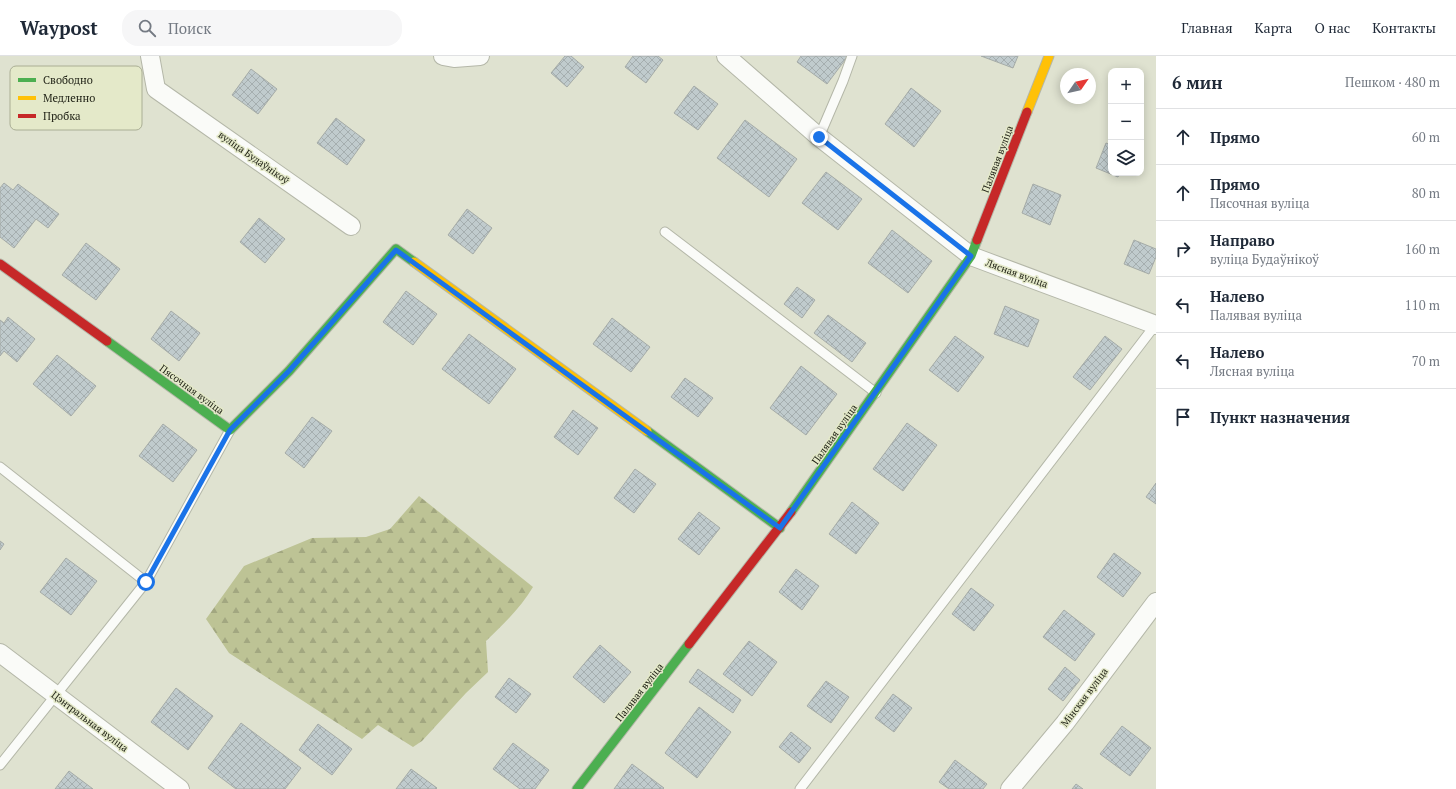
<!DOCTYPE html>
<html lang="ru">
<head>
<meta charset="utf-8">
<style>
	:root { --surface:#fff; --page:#f6f6f7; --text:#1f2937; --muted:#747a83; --line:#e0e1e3 }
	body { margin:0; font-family:"PT Serif",serif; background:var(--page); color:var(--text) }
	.controls { position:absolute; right:12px; top:12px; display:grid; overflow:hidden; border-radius:8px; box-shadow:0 2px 10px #0003 }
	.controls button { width:36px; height:36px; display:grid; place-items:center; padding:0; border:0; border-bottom:1px solid var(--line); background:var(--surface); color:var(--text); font:20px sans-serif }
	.compass { position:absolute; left:1060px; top:12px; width:36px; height:36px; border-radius:50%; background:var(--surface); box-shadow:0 2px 10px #0003; rotate:56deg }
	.stop { position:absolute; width:12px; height:12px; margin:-9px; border:3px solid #1a73e8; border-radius:50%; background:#fff }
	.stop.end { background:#1a73e8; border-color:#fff; box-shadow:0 1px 4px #0008 }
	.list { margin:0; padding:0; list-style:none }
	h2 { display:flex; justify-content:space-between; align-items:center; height:52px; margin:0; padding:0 16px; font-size:17px }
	h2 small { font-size:13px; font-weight:400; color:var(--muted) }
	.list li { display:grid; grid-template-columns:26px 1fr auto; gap:12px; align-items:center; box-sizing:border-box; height:56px; padding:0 16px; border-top:1px solid var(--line) }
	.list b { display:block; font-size:15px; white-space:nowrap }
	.list p { margin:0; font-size:13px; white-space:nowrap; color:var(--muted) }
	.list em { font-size:13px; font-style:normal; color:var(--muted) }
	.icon { flex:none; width:22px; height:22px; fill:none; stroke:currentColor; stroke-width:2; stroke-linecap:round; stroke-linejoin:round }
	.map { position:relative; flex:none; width:1156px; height:733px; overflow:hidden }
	header { display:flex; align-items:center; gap:24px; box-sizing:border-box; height:56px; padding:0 20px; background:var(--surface); border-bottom:1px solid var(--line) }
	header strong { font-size:19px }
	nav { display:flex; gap:22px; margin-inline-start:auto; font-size:14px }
	.search { width:280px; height:36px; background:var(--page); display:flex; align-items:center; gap:10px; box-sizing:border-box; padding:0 14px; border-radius:16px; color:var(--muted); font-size:15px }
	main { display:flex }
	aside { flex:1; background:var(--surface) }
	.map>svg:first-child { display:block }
	.forest { fill:url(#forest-firs) }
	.building { fill:url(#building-cross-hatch); stroke:#a5aba7 }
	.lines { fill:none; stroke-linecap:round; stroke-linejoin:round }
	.lane-casing { stroke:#b4b7a8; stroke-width:11 }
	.street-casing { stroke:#b4b7a8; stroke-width:20 }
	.fast-casing { stroke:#b4b7a8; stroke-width:11 }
	.slow-casing { stroke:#b4b7a8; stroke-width:11 }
	.jam-casing { stroke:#b4b7a8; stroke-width:11 }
	.lane { stroke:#fafbf8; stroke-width:9 }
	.street { stroke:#fafbf8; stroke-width:18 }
	.fast { stroke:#4caf50; stroke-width:9 }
	.slow { stroke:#ffc107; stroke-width:9 }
	.jam { stroke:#c62828; stroke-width:9 }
	.route { stroke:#1a73e8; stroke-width:5 }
	.labels { text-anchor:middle; stroke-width:3; stroke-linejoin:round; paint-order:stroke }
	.street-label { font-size:10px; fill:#212317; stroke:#e4e9c9 }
	.key { fill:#e4e9c9; stroke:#aaae94; stroke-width:1 }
	.key-label { font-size:11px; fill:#212317 }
</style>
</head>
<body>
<header>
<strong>Waypost</strong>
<div class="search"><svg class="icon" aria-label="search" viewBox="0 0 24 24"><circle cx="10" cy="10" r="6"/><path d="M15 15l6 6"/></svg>Поиск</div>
<nav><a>Главная</a><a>Карта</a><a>О нас</a><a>Контакты</a></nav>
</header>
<main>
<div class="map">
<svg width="1156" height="733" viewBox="0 0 1156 733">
	<defs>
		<pattern id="forest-firs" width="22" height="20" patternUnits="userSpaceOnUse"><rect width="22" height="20" fill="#bdc395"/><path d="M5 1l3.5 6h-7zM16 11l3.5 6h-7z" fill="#a2a780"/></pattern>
		<pattern id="building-cross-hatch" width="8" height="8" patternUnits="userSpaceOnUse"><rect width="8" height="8" fill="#c0cbcd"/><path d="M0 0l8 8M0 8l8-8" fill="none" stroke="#a5aeaf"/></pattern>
	</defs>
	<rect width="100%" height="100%" fill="#dfe2d0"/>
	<path class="forest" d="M419,440L533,531C521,551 504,568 486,585L488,616L466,637L422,685L413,691L378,669L362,683L229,597L206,563L244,510L312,482L366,481L390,473Z"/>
	<g class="building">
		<path d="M565,0H571L584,11L567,31L551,17Z"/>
		<path d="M633,0H658L663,4L646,27L625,11Z"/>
		<path d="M801,0H848L827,28L797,6Z"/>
		<path d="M981,0H1018L1013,12Z"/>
		<path d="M251,13L277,33L258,58L232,39Z"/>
		<path d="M694,30L718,48L698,74L674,57Z"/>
		<path d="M911,32L941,55L914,91L885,68Z"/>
		<path d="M336,62L365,84L347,109L317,87Z"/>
		<path d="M745,64L797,103L769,141L717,102Z"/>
		<path d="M1106,87L1111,89V117H1120L1118,121L1096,112Z"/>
		<path d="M826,116L862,143L838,174L802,147Z"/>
		<path d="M4,127L13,134L18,128L59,158L48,172L36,163L14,192L0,181V132Z"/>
		<path d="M1033,128L1061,139L1050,169L1022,157Z"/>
		<path d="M467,153L492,172L473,198L448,179Z"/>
		<path d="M259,162L285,183L265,207L240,186Z"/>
		<path d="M892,174L932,205L908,237L868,207Z"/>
		<path d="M1134,184L1156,193V201L1149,218L1124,208Z"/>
		<path d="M86,187L120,213L96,244L62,219Z"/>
		<path d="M797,231L815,244L802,262L784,248Z"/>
		<path d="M406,235L437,258L413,289L383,266Z"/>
		<path d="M1005,250L1039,264L1028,291L994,278Z"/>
		<path d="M171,255L200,277L179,305L151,283Z"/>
		<path d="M828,259L866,287L852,306L814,277Z"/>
		<path d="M8,261L35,283L17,306L4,295L0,300V264L4,267Z"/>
		<path d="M612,262L650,291L631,316L593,288Z"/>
		<path d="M469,278L516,313L489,348L442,313Z"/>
		<path d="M955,280L984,301L958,336L929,314Z"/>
		<path d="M1105,280L1122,293L1090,334L1073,321Z"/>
		<path d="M57,299L96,330L71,360L33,328Z"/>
		<path d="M801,310L837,338L806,379L770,352Z"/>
		<path d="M685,322L713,342L698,361L671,341Z"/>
		<path d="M573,354L598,372L578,399L554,381Z"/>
		<path d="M312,361L332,375L304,412L285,397Z"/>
		<path d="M907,367L937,389L903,435L873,413Z"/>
		<path d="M163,368L197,394L173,426L139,400Z"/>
		<path d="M635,413L656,428L634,457L614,442Z"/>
		<path d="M1156,427V448L1146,441Z"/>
		<path d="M852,446L879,467L856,498L829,478Z"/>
		<path d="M699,456L720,472L699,499L678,483Z"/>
		<path d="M0,485L4,488L0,494Z"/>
		<path d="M1114,497L1141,517L1123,541L1097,521Z"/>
		<path d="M66,502L97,525L71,559L40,536Z"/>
		<path d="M796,513L819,530L802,554L779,536Z"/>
		<path d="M971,532L994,549L974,575L952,558Z"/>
		<path d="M1064,554L1095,578L1075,605L1043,581Z"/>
		<path d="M749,585L777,606L752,640L723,618Z"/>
		<path d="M600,589L631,616L604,647L573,621Z"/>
		<path d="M1065,611L1080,624L1063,645L1048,633Z"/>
		<path d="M698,613L741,644L733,657L689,626Z"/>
		<path d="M509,622L531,638L516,657L495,641Z"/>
		<path d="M826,625L849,641L831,667L807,650Z"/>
		<path d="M176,632L213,660L188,694L151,666Z"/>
		<path d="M893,638L912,652L894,676L875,662Z"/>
		<path d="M699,651L731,676L697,722L665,697Z"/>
		<path d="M241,667L301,712L285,733H236L208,712Z"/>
		<path d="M318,668L352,693L332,719L299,694Z"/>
		<path d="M1122,670L1151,692L1130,720L1100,698Z"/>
		<path d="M791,676L811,692L799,707L779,691Z"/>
		<path d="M513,687L549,714L535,733H520L493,713Z"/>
		<path d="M955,704L987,728L983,733H949L939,726Z"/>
		<path d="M632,708L664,732L663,733H614Z"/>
		<path d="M411,713L437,732L436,733H396Z"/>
		<path d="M69,715L93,733H55Z"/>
		<path d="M1076,728L1083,733H1072Z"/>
	</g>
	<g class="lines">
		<defs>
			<g id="lane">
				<path d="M819,81L843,25L852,0"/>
				<path d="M665,176L876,337"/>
				<path d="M0,411L146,526"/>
				<path d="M0,709L146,526L230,374"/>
				<path d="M800,733L1156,268"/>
			</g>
			<g id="street">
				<path d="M150,0L156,33L351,170"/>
				<path d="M443,0L454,2L480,0"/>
				<path d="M726,0L819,81L971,200L1156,269"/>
				<path d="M0,597L180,733"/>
				<path d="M1010,733L1065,667L1156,546"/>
			</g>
			<g id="fast">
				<path d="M107,285L230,374L289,315L396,193L414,206"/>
				<path d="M647,375L780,472"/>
				<path d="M791,456L971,200L977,184"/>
				<path d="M577,733L689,588"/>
			</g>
			<g id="slow">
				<path d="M1027,56L1049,0"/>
				<path d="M414,206L647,375"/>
			</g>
			<g id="jam">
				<path d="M977,184L1027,56"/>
				<path d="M0,208L107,285"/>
				<path d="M689,588L791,456"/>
			</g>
		</defs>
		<use href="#lane" class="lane-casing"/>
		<use href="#street" class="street-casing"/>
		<use href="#fast" class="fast-casing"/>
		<use href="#slow" class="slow-casing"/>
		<use href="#jam" class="jam-casing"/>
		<use href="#lane" class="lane"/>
		<use href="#street" class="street"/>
		<use href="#fast" class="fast"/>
		<use href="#slow" class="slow"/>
		<use href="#jam" class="jam"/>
	</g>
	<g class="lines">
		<path class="route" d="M146,526L230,374L289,315L396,194L780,472L971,200L819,81"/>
	</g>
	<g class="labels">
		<g class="street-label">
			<text transform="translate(254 101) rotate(35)" y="4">вуліца Будаўнікоў</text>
			<text transform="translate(997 103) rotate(-69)" y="4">Палявая вуліца</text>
			<text transform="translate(1017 217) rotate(20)" y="4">Лясная вуліца</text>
			<text transform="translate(192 333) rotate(36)" y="4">Пясочная вуліца</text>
			<text transform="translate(834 378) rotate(-55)" y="4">Палявая вуліца</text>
			<text transform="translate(639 636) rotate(-52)" y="4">Палявая вуліца</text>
			<text transform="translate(1084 641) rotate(-53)" y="4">Мінская вуліца</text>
			<text transform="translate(90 665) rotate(37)" y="4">Цэнтральная вуліца</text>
		</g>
	</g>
	<rect x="10" y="10" width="132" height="64" rx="6" class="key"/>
	<rect x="18" y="22" width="18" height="4" fill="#4caf50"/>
	<rect x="18" y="40" width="18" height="4" fill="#ffc107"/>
	<rect x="18" y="58" width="18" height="4" fill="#c62828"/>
	<g class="key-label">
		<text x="43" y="28">Свободно</text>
		<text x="43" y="46">Медленно</text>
		<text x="43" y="64">Пробка</text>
	</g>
</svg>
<div class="controls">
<button>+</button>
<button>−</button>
<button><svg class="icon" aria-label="layers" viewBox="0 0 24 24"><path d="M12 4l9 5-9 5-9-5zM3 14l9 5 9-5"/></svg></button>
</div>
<svg class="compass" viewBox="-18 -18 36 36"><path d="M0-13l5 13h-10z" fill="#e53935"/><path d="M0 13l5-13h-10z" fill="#747a83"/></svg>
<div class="stop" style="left:146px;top:526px"></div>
<div class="stop end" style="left:819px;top:81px"></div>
</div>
<aside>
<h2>6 мин<small>Пешком · 480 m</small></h2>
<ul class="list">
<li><svg class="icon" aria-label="ahead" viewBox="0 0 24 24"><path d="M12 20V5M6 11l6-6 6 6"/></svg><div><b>Прямо</b></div><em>60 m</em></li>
<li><svg class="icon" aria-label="ahead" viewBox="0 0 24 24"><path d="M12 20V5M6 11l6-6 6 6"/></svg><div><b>Прямо</b><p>Пясочная вуліца</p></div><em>80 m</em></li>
<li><svg class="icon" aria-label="right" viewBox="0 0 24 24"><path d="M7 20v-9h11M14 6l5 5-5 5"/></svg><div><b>Направо</b><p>вуліца Будаўнікоў</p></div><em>160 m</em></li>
<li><svg class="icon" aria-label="left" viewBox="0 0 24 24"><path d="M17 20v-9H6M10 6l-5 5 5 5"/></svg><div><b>Налево</b><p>Палявая вуліца</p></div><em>110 m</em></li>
<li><svg class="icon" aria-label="left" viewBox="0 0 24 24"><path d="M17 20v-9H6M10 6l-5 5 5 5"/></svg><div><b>Налево</b><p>Лясная вуліца</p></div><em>70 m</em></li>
<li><svg class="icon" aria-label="arrive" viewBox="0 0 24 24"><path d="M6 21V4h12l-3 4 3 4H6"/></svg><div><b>Пункт назначения</b></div></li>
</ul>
</aside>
</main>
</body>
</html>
